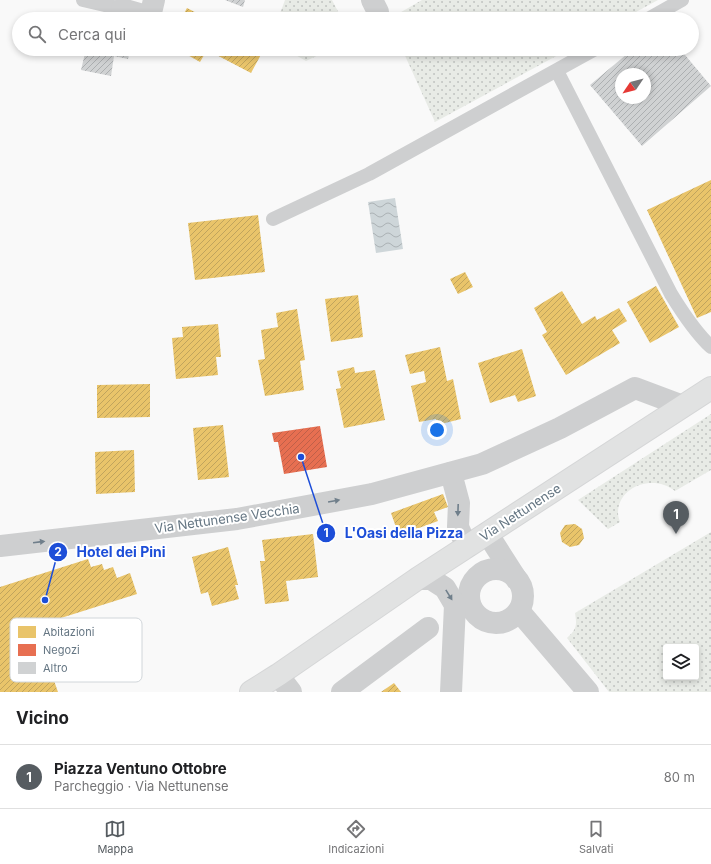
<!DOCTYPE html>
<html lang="it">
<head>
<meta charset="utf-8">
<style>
	:root { --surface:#fff; --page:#f6f6f6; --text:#202124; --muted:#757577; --line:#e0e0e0; --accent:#565c61 }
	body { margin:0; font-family:Inter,sans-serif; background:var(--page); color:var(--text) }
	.controls { position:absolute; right:12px; bottom:12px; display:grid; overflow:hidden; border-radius:4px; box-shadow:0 2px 6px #0003 }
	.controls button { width:36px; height:36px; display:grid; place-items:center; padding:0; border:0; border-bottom:1px solid var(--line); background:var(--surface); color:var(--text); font:20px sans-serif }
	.compass { position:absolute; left:615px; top:68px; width:36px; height:36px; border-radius:50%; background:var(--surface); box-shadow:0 2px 6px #0003; rotate:235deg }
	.you { position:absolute; left:437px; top:430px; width:14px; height:14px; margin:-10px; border:3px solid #fff; border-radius:50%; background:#1a73e8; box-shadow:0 0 0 6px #1a73e833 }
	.badge { display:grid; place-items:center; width:26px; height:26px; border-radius:50%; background:var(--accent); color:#fff; font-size:13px; font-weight:700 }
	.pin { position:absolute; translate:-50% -33px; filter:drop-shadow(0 1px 2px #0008) }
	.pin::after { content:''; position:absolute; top:21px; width:14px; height:12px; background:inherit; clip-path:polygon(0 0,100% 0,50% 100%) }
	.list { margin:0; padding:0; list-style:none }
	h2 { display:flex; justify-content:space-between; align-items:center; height:52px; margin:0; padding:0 16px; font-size:17px }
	h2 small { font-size:13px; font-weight:400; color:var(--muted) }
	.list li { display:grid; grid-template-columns:26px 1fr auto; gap:12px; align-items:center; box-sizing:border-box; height:64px; padding:0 16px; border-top:1px solid var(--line) }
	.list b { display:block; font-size:15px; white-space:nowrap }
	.list p { margin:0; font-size:13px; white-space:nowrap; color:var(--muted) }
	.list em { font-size:13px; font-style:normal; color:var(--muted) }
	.icon { flex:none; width:22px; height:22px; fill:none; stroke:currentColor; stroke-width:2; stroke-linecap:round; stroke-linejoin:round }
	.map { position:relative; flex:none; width:711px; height:692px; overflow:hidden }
	.search { position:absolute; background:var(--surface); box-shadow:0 2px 6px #0003; left:12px; right:12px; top:12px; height:44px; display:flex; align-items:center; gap:10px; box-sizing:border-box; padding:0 14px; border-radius:22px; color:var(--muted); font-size:15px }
	.sheet { height:116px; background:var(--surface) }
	nav { display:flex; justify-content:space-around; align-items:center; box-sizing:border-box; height:56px; border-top:1px solid var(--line); background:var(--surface); font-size:11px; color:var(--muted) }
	nav a { display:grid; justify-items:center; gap:2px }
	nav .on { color:var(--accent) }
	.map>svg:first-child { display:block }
	.grass { fill:url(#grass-dots); fill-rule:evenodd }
	.water { fill:url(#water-waves) }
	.homes { fill:url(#homes-hatch) }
	.shops { fill:url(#shops-hatch) }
	.building { fill:url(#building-hatch); fill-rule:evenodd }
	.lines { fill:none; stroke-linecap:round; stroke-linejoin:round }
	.primary-casing { stroke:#d5d6d7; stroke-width:24 }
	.lane { stroke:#cecfd0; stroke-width:14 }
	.street { stroke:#cecfd0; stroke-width:22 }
	.primary { stroke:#e1e2e2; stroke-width:22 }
	.oneway { fill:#707f8b }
	.labels { text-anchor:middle; stroke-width:4; stroke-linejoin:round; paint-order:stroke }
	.street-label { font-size:13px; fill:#657683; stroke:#fff }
	.key { fill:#fff; stroke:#d1d6da; stroke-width:1 }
	.key-label { font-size:11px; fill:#657683 }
	.leader { fill:none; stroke:#1d4ed8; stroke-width:1.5 }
	.callout-dot { fill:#1d4ed8; stroke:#fff; stroke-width:1.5 }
	.mark-label { font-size:12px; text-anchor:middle; font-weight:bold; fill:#fff }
	.callout-label { font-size:14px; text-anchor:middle; font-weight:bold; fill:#1d4ed8; stroke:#fff; stroke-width:4; stroke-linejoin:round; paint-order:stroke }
</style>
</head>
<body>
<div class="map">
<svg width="711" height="692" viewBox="0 0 711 692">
	<defs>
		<pattern id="grass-dots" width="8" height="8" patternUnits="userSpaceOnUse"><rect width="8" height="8" fill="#e8ebe6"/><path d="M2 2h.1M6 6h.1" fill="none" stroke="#c0c3c0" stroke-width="1.8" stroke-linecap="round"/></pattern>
		<pattern id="water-waves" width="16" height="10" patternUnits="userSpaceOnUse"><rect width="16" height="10" fill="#ced6d9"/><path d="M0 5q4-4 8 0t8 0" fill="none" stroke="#abb2b5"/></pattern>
		<pattern id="homes-hatch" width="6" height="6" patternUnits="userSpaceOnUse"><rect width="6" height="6" fill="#e9c46a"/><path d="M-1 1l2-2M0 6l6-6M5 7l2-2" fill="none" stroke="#c0a45d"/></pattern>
		<pattern id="shops-hatch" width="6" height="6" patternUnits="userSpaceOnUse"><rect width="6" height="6" fill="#e76f51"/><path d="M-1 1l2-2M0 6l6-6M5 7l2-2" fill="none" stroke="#bf6049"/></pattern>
		<pattern id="building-hatch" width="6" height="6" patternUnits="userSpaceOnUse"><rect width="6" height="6" fill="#d0d2d3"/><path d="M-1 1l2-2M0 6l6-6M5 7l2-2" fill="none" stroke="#acafb1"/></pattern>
	</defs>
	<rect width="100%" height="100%" fill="#f9f9f9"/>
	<g class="grass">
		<path d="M285,0H332L342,19H278Z"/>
		<path d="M422,0H658L623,19H389Z"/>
		<path d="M285,49H331L306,61Z"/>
		<path d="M402,49H569L435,122Z"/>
		<path d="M711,414V470L675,491C672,489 668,486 664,485C644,478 618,490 618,513C618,516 619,519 620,522L608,529L578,500Z"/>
		<path d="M711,532V692H609L567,638C577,629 577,625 575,613ZM666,647H696V677H666Z"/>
	</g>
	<path class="water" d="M395,198L403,249L376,253L368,202Z"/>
	<g class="homes">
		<path d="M187,8L208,19H181Z"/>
		<path d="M226,13L238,19H223Z"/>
		<path d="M177,49H264L251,73L207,50L200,62Z"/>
		<path d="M711,180V312L697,318L647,210Z"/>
		<path d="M258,215L265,272L195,280L188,223Z"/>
		<path d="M465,272L473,287L458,294L450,279Z"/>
		<path d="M656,286L679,327L650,343L627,302Z"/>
		<path d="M562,291L582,324L595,316L597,320L619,308L627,321L612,330L620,343L566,375L542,335L547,332L534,308Z"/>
		<path d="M358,295L363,337L331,342L325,299Z"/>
		<path d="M297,309L305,360L300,361L304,390L265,396L258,360L265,359L261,330L278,327L276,313Z"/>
		<path d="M218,324L221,357H216L218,375L176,379L172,338L183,337L182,327Z"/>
		<path d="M440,347L447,381L453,379L461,419L437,425L436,419L419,422L411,386L426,382L424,371L410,374L405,355Z"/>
		<path d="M522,349L536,396L518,402L515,395L490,403L478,363Z"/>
		<path d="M354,367L355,373L375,370L385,420L344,428L336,389L341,388L337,371Z"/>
		<path d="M150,384V417L97,418V385Z"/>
		<path d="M223,425L229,477L198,480L193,428Z"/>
		<path d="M134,450L135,492L96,494L95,452Z"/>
		<path d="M443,494L448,507L434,512L438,521L408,532L407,529L398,533L391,513Z"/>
		<path d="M575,524L582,529L584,538L579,545L570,547L562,542L560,533L565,525Z"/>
		<path d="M313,534L318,577L286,581L289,601L265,604L260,561H265L262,540Z"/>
		<path d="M228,547L238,585H235L239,599L212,606L208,592L201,594L192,557Z"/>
		<path d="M88,559L91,567L102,564L104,570L113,567L117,578L130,573L137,594L23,630L39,679L52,675L58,692H0V587Z"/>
		<path d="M394,683L401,692H381Z"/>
	</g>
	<path class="shops" d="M320,426L327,467L284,474L278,442H274L272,433Z"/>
	<g class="building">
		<path d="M225,0H245L243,7Z"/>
		<path d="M86,49H130L128,59L114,56L111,76L81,70Z"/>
		<path d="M633,49H680L711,86L642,146L590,85ZM621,74H645V98H621Z"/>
	</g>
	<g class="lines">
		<defs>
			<path id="primary" d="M251,692L278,675L417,579L711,388"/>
		</defs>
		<use href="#primary" class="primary-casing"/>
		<g class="lane">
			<path d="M83,0L122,9"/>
			<path d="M648,19L682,0"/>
			<path d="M557,71L671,294C682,312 695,332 711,347"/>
			<path d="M273,219L369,174L595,49"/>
		</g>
		<g class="street">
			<path d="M372,0L378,12"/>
			<path d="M122,9L150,17L154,0"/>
			<path d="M451,473L459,503L458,527L467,547"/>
			<path d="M487,533L517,580"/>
			<path d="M0,546L237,519L372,494L482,464L560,428L635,388L683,406"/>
			<circle cx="496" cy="596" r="27"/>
			<path d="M417,579H431L445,588L455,605L451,692"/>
			<path d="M519,611L588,692"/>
			<path d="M278,675L291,692"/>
			<path d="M342,692L428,628"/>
		</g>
		<use href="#primary" class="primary"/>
	</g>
	<defs><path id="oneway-solid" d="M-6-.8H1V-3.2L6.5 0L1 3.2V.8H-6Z"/></defs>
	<g class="oneway">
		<use href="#oneway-solid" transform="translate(334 501) rotate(-10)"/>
		<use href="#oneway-solid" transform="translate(458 510) rotate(92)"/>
		<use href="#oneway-solid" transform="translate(39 542) rotate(-7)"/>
		<use href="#oneway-solid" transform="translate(449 595) rotate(58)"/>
	</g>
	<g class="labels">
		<g class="street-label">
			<text transform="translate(520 512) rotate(-33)" y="5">Via Nettunense</text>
			<text transform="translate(227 518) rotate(-8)" y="5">Via Nettunense Vecchia</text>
		</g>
	</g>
	<rect x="10" y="618" width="132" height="64" rx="6" class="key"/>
	<rect x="18" y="626" width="18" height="12" fill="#e9c46a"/>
	<rect x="18" y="644" width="18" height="12" fill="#e76f51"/>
	<rect x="18" y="662" width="18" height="12" fill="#d0d2d3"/>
	<g class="key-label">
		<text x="43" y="636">Abitazioni</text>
		<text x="43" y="654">Negozi</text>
		<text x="43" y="672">Altro</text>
	</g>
	<path class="leader" d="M301 457L326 533M45 600L58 552"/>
	<g class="callout-dot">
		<circle cx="301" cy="457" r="4"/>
		<circle cx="45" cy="600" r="4"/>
		<circle cx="326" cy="533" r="10"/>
		<circle cx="58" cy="552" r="10"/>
	</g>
	<g class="mark-label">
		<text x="326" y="537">1</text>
		<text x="58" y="556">2</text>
	</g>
	<g class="callout-label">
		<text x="404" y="538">L'Oasi della Pizza</text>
		<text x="121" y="557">Hotel dei Pini</text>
	</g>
</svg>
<div class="controls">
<button><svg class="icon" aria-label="layers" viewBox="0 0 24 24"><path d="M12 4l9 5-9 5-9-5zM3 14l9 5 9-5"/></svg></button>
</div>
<svg class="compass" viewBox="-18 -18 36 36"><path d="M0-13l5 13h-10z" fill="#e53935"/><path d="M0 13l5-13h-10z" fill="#757577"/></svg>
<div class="you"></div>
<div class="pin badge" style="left:676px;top:534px">1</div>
<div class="search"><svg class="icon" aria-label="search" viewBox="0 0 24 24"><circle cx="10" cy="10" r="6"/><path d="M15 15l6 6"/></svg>Cerca qui</div>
</div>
<section class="sheet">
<h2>Vicino<small></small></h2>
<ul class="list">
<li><span class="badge">1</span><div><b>Piazza Ventuno Ottobre</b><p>Parcheggio · Via Nettunense</p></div><em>80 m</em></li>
</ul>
</section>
<nav>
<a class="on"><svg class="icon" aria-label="map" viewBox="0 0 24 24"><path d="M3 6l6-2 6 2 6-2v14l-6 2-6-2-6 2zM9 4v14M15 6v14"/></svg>Mappa</a>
<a><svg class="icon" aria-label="directions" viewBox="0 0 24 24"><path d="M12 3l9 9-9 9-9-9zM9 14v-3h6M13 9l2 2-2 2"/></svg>Indicazioni</a>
<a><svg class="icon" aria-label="saved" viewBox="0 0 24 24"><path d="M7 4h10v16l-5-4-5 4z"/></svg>Salvati</a>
</nav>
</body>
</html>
